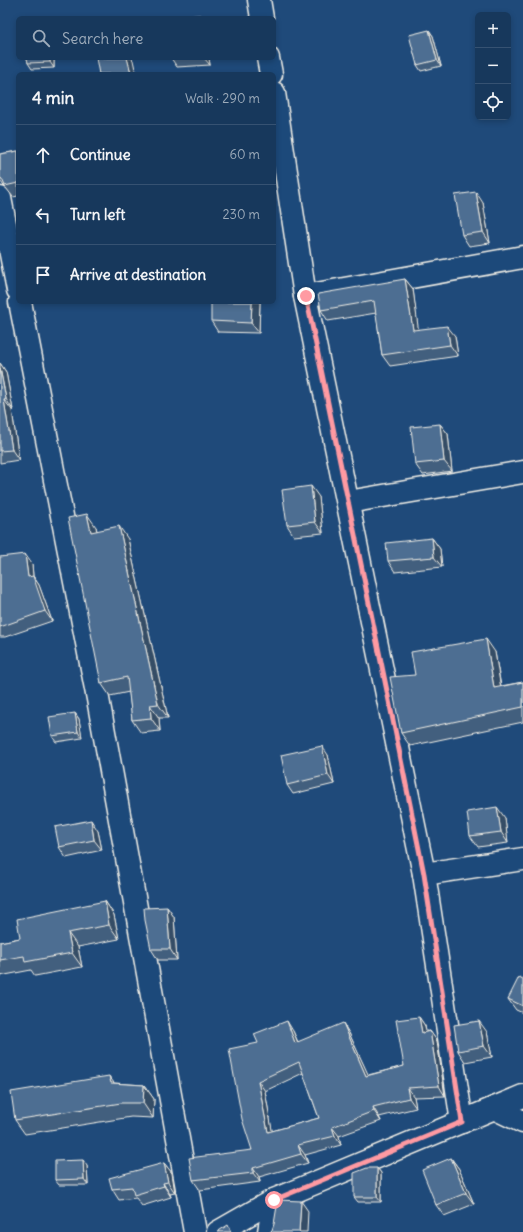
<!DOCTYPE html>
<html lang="en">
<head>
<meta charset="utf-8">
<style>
	:root { --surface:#17385c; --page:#244365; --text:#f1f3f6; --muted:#9eacbb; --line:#365272 }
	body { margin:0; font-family:Delius,sans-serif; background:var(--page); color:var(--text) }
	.controls { position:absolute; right:12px; top:12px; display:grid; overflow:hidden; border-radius:6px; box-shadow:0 2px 6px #0003 }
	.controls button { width:36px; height:36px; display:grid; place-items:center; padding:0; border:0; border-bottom:1px solid var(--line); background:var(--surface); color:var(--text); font:20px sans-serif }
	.stop { position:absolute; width:12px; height:12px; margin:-9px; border:3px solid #ff9aa2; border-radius:50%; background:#fff }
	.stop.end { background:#ff9aa2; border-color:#fff; box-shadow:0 1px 4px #0008 }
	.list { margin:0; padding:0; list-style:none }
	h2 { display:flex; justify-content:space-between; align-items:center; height:52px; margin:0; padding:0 16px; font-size:17px }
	h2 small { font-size:13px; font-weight:400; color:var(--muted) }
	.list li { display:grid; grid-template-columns:26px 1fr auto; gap:12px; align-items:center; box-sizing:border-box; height:60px; padding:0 16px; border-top:1px solid var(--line) }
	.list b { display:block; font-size:15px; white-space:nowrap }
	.list em { font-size:13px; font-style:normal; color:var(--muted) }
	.icon { flex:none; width:22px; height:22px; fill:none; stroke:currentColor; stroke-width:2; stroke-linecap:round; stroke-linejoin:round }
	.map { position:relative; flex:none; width:523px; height:1232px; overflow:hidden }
	.search { position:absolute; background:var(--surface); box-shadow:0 2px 6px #0003; left:16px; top:16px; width:260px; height:44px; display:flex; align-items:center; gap:10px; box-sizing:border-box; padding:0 14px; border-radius:6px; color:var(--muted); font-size:15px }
	.panel { position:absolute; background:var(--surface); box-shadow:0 2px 6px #0003; left:16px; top:72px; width:260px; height:232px; border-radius:6px }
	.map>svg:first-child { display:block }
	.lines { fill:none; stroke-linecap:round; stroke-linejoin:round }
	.minor-casing { stroke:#f4f1e8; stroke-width:25 }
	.minor { stroke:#1f4a7a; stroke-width:22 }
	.wall { fill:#425f7e; stroke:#f4f1e8; fill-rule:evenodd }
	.shaded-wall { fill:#364d66; stroke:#f4f1e8 }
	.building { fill:#4d6e92; stroke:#f4f1e8; fill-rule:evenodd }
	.route { stroke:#ff9aa2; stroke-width:5 }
</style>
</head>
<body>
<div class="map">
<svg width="523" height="1232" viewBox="0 0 523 1232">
	<rect width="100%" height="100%" fill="#1f4a7a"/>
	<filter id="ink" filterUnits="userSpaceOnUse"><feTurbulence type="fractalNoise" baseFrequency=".025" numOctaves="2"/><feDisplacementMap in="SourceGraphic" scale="8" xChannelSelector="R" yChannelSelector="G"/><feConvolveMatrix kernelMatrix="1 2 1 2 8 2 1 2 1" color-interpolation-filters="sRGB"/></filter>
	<g filter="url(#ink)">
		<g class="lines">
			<defs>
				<g id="minor">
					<path d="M259,0L262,18"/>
					<path d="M268,58L271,74"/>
					<path d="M274,93L305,296L424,874L462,1122"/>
					<path d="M0,198L18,290"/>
					<path d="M305,296L523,257"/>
					<path d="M20,302L98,699L195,1232"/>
					<path d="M348,502L523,472"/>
					<path d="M424,874L523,859"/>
					<path d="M494,1108L523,1122"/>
					<path d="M218,1232L274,1200L523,1096"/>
					<path d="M269,1232L274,1200"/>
				</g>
			</defs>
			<use href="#minor" class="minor-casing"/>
			<use href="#minor" class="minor"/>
		</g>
		<g class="wall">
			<path d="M429,30L433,36L441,66L421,71L417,65Z"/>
			<path d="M27,58H54V68L32,69L28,63Z"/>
			<path d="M171,58H209L210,65L177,67Z"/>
			<path d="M18,151V196L13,197L6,188L4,186L0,181V154Z"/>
			<path d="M483,203L490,243L469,246L462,235Z"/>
			<path d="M405,279L413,289L418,330L455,336L458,356L390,366L382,355L376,313L328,321L321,310Z"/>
			<path d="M260,302L259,333L218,332L211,321Z"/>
			<path d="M0,363L6,372L13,410H12L19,460L0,463Z"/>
			<path d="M440,424L448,434L452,471L423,475L415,464Z"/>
			<path d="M319,497L323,533L294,536L287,525Z"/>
			<path d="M96,527L97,531L128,539L168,718H159L160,731L141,733L132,720L129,692L110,696L101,683Z"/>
			<path d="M432,538L440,549L442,567L395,572L388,561Z"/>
			<path d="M0,557L32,564L33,576L39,585L52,621L5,637H0Z"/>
			<path d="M495,652L501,686L523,682V722L410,746L401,733L415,675Z"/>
			<path d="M75,713L79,719L82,738L56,742L52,736Z"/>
			<path d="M328,755L334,784L293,794L287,785Z"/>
			<path d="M505,818L508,843L478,847L470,836Z"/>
			<path d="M98,831L102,850L66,858L59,847Z"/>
			<path d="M105,901L114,915L119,939L78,947L82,967L35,976L31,970L0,976V942L20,938Z"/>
			<path d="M167,907L174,917L177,960H158L151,949Z"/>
			<path d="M523,979V1013L516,1010L508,999Z"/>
			<path d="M419,1017L425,1026L426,1032L430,1031L437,1041L445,1096L414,1097L416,1108L379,1117L381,1121L339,1136L341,1145L305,1155L308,1163L259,1177L260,1182L200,1190L193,1180L252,1150L258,1043L293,1031L298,1042L349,1033L368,1075L404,1066ZM303,1073L319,1118L272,1131L265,1091Z"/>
			<path d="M487,1032L492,1057L465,1062L458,1051Z"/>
			<path d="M114,1083L144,1085L154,1099L153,1118L131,1117L25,1134L15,1120Z"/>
			<path d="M451,1158L459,1169L474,1204L444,1216L436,1205Z"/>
			<path d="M164,1163L172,1173L175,1193L170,1194L171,1197L142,1206L136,1198L119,1200L112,1189Z"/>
			<path d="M87,1166L88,1185H59L55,1180Z"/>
			<path d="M377,1168L381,1173V1202H358L354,1197Z"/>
		</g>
		<g class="shaded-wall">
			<path d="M429,30L433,36L441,66L437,60Z"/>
			<path d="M50,58H54V68L50,62Z"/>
			<path d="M127,58H131L133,60L136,74H131V73Z"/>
			<path d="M204,58H209L210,65Z"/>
			<path d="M476,192L483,203L490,243L483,232Z"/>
			<path d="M405,279L413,289L420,341L413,330Z"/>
			<path d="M252,302H260L259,333L251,323Z"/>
			<path d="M447,326L455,336L458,356L450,345Z"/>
			<path d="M0,363L6,372L13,410L6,399L0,368Z"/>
			<path d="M4,400L12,410L19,460L12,450Z"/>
			<path d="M440,424L448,434L452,471L444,461Z"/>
			<path d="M311,486L319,497L323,533L315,522Z"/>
			<path d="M87,514L96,527L100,545L91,532Z"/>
			<path d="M119,526L128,539L168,718L158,704Z"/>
			<path d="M432,538L440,549L442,567L434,557Z"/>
			<path d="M25,554L32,564L33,576L39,585L52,621L45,611L28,577Z"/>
			<path d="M486,639L495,652L503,701L494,688Z"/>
			<path d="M150,705L159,718L160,731L151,718Z"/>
			<path d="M75,713L79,719L82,738L78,732Z"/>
			<path d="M322,746L328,755L334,784L328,775Z"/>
			<path d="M497,807L505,818L508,843L501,832Z"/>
			<path d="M91,820L98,831L102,850L94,840Z"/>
			<path d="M105,901L114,915L119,939L109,925Z"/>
			<path d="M167,907L174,917L177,960L170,949Z"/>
			<path d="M68,933L78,947L82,967L72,953Z"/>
			<path d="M419,1017L425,1026L428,1042L422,1033Z"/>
			<path d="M287,1021L293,1031L302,1053L295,1043Z"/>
			<path d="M479,1021L487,1032L492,1057L484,1046Z"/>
			<path d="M343,1023L349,1033L373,1085L366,1076Z"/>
			<path d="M430,1031L437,1041L445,1096L439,1086Z"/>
			<path d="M109,1076L119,1090L111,1083Z"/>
			<path d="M258,1081L265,1091L274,1141L268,1132Z"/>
			<path d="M144,1085L154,1099L153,1118L143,1103Z"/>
			<path d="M407,1088L414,1097L416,1108L409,1098Z"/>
			<path d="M373,1107L379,1117L381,1121L374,1111Z"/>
			<path d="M332,1127L339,1136L341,1145L335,1136Z"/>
			<path d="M298,1145L305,1155L308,1163L301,1154Z"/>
			<path d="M451,1158L459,1169L474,1204L466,1193Z"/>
			<path d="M83,1160L87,1166L88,1185L84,1179Z"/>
			<path d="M164,1163L172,1173L175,1193L168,1182Z"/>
			<path d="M253,1168L259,1177L260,1182L253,1173Z"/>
			<path d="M377,1168L381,1173V1202L377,1197Z"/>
			<path d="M163,1183L170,1194L171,1197L164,1186Z"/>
			<path d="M301,1201L308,1211L307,1232H299Z"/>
		</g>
		<g class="building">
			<path d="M200,15V18H167V17Z"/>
			<path d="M429,30L437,60L417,65L409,35Z"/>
			<path d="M27,58H50V62L28,63Z"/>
			<path d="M96,58H127L131,73L127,74H99Z"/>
			<path d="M18,151V183L5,186L2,179L0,178V154Z"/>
			<path d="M476,192L483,232L462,235L455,195Z"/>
			<path d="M405,279L413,330L447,326L450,345L382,355L374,301L321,310L318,294Z"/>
			<path d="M211,302H252L251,323L211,321Z"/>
			<path d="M0,368L6,399L4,400L12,450L0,451Z"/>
			<path d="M440,424L444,461L415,464L411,427Z"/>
			<path d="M311,486L315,522L287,525L282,490Z"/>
			<path d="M87,514L91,532L119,526L158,704L150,705L151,718L132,720L127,677L101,683L68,518Z"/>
			<path d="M432,538L434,557L388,561L386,543Z"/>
			<path d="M25,554L28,577L33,576L45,611L0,627V557Z"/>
			<path d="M486,639L494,688L523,682V707L401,733L390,677L415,675L411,652Z"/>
			<path d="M75,713L78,732L52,736L49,717Z"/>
			<path d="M322,746L328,775L287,785L281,755Z"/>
			<path d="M497,807L501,832L470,836L467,812Z"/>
			<path d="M91,820L94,840L59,847L55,827Z"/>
			<path d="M105,901L109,925L68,933L72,953L25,962L24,956L0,960V942L20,938L17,919Z"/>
			<path d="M167,907L170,949H151L145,920L144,908Z"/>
			<path d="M519,977L523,979V1006L508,999Z"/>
			<path d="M419,1017L422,1033L430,1031L439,1086L407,1088L409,1098L373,1107L374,1111L332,1127L335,1136L298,1145L301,1154L253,1168V1173L193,1180L189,1158L252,1150L242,1119L229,1049L258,1043L254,1034L287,1021L295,1043L343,1023L366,1076L404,1066L396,1020ZM299,1062L319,1118L268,1132L258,1081Z"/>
			<path d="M479,1021L484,1046L458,1051L454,1025Z"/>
			<path d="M109,1076L111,1083L144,1085L143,1103H121L15,1120L11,1092Z"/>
			<path d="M451,1158L466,1193L436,1205L422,1170Z"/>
			<path d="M83,1160L84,1179L55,1180V1161Z"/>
			<path d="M164,1163L168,1182L163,1183L164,1186L134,1195L132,1187L112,1189L109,1178Z"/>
			<path d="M367,1168H377V1197H354V1173Z"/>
			<path d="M278,1200L301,1201L299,1232H270L272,1230L274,1224Z"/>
			<path d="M228,1225L231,1232H217Z"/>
		</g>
	</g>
	<g class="lines" filter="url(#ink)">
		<path class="route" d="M274,1200L462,1122L424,874L395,730L306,296"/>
	</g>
</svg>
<div class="controls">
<button>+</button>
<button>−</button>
<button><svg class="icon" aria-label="locate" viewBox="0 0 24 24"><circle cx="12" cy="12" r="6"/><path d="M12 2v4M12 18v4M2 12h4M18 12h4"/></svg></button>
</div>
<div class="stop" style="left:274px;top:1200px"></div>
<div class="stop end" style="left:306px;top:296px"></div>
<div class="search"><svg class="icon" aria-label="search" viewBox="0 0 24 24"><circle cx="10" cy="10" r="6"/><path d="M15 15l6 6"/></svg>Search here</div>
<section class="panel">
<h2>4 min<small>Walk · 290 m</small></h2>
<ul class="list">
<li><svg class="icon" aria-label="ahead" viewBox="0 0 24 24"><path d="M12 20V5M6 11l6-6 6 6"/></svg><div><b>Continue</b></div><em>60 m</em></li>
<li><svg class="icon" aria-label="left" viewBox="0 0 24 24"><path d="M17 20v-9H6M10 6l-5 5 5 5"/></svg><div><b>Turn left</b></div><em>230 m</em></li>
<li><svg class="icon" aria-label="arrive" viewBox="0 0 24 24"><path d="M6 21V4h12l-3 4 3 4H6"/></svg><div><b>Arrive at destination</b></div></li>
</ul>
</section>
</div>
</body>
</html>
